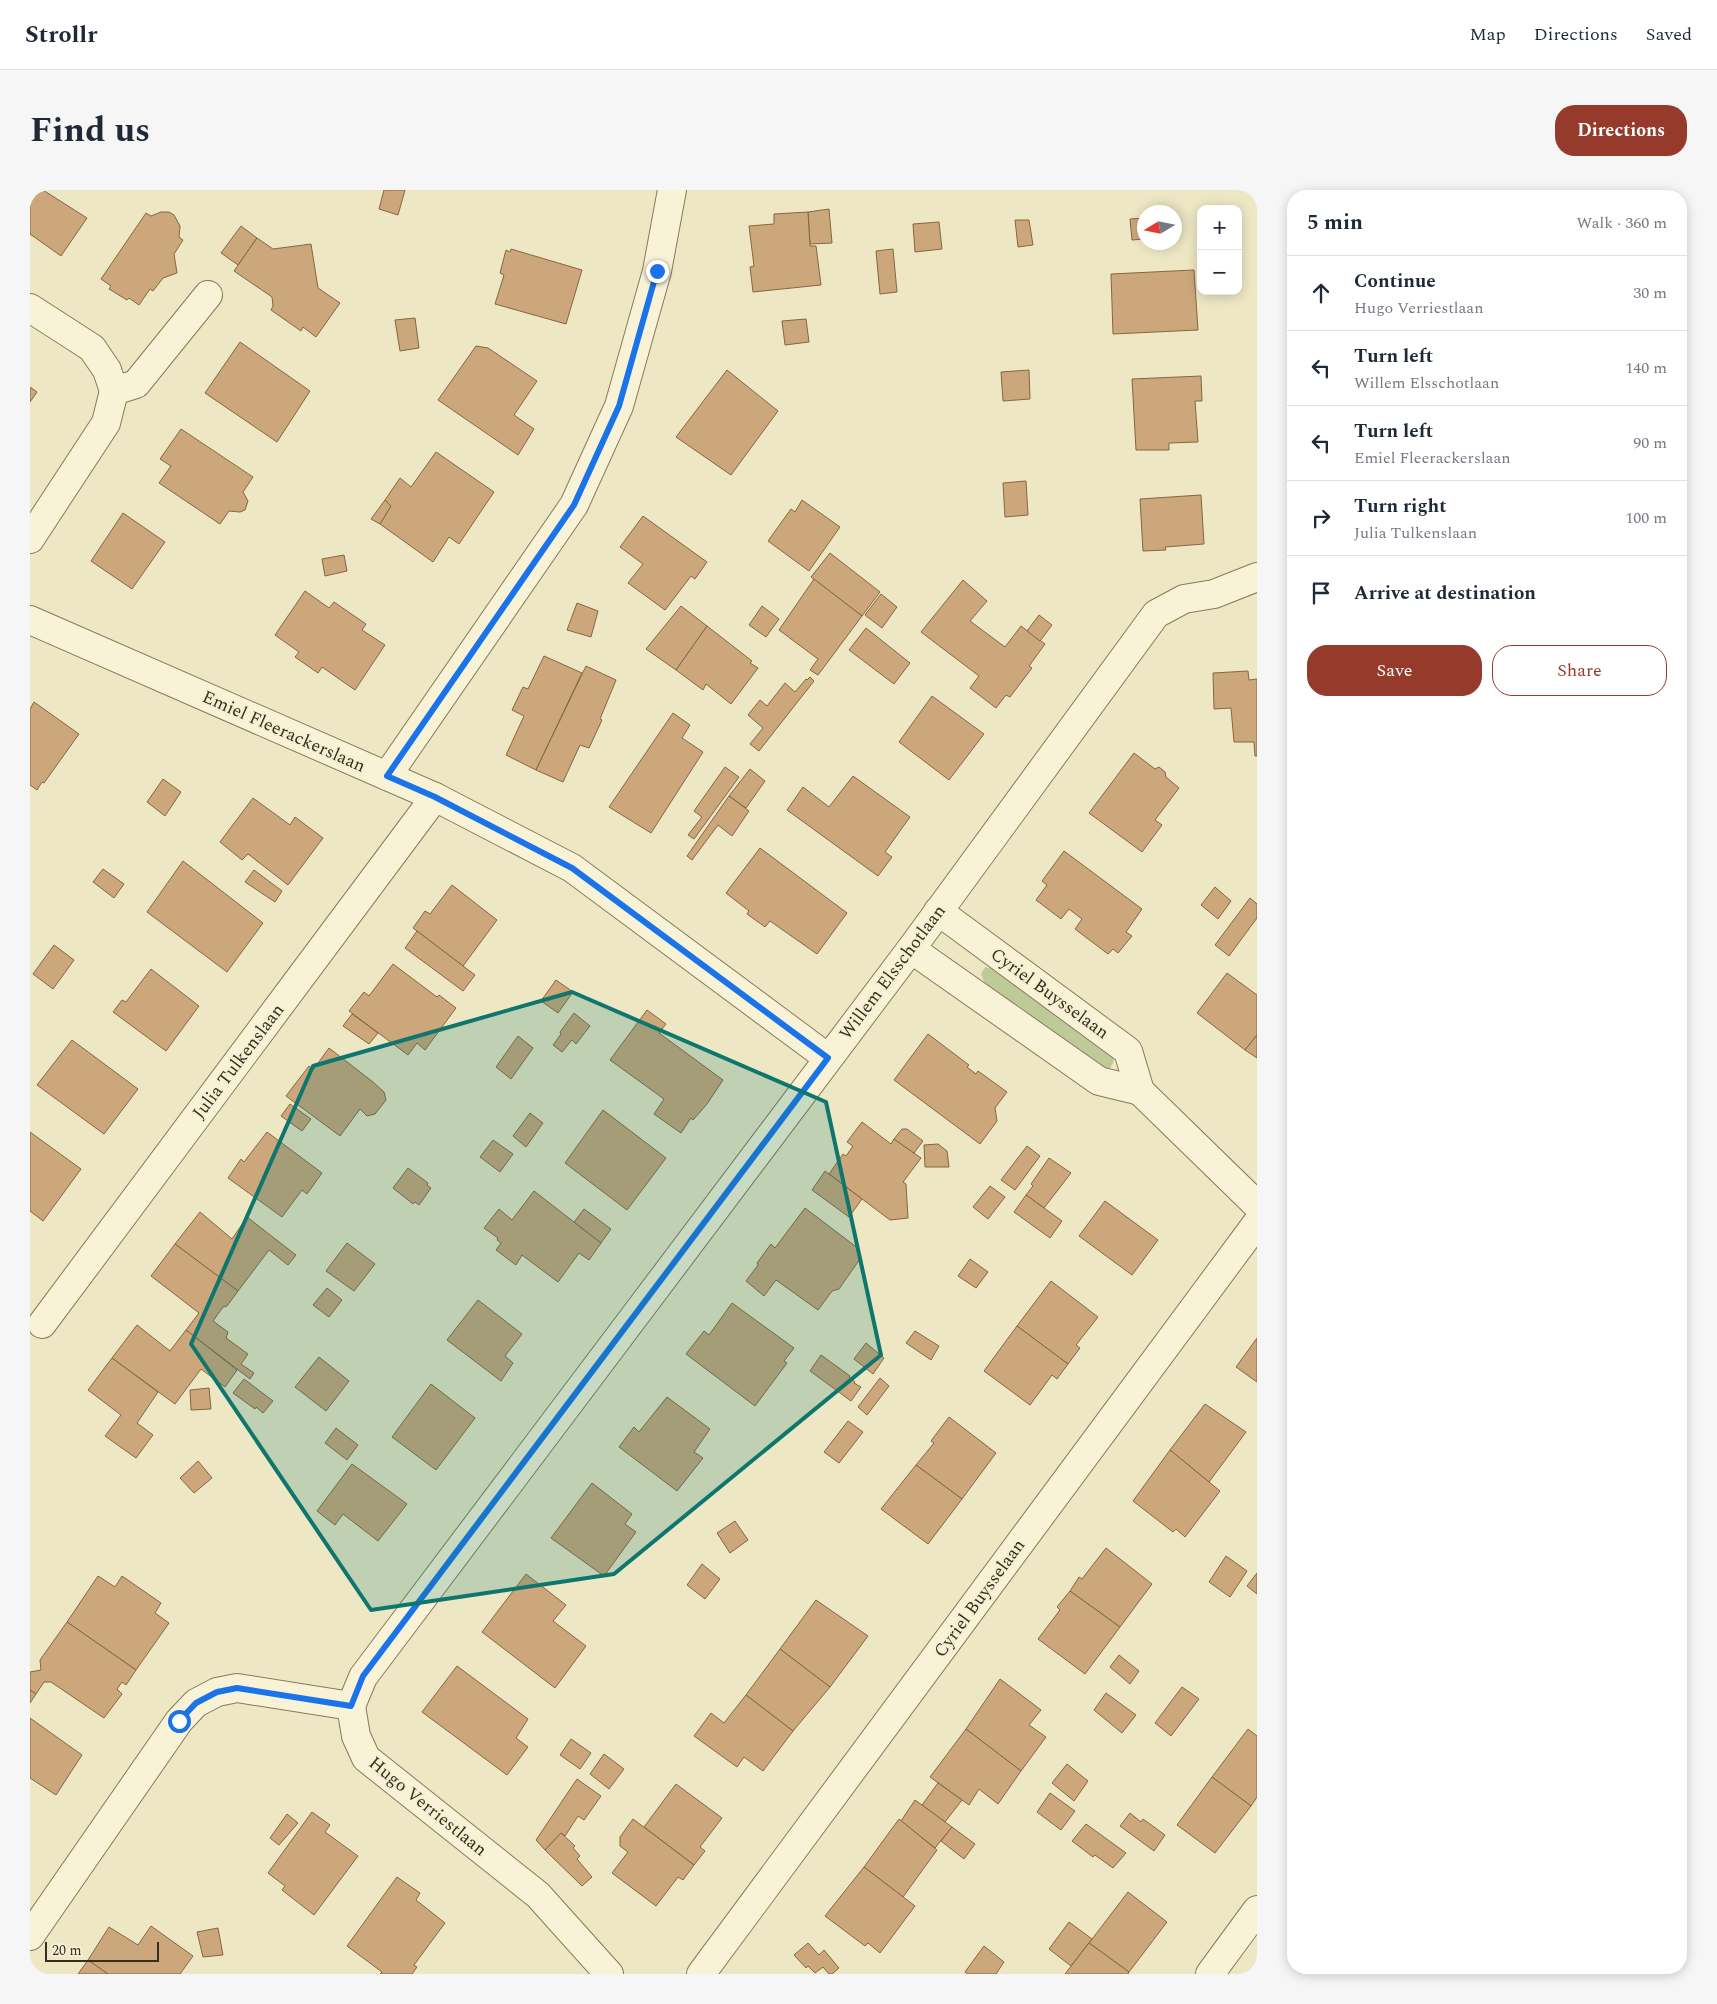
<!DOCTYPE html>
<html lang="en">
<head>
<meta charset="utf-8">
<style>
	:root { --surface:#fff; --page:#f6f6f7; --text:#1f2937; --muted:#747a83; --line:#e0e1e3; --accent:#963a2c }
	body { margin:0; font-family:Spectral,serif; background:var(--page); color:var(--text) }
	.controls { position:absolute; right:15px; top:15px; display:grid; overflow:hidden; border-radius:10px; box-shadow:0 2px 12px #0003 }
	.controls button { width:45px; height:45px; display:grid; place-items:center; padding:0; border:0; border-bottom:1px solid var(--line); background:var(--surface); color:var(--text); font:25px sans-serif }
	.compass { position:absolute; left:1107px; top:15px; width:45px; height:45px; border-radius:50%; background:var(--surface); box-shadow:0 2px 12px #0003; rotate:260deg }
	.scale { position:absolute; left:15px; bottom:12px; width:114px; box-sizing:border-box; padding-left:5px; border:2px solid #382e1f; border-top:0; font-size:14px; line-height:18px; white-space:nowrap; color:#382e1f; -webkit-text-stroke:4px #f5f0d4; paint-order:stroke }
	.stop { position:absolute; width:15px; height:15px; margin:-11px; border:4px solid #1a73e8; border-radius:50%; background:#fff }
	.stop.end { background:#1a73e8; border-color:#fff; box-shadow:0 1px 5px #0008 }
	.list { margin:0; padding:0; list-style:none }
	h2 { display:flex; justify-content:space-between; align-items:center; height:65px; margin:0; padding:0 20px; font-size:21px }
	h2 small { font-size:16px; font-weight:400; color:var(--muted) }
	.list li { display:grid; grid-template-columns:32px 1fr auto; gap:15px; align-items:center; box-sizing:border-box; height:75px; padding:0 20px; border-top:1px solid var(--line) }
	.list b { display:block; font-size:19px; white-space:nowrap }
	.list p { margin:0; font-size:16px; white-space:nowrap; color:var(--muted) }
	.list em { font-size:16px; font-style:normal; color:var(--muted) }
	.actions { display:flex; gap:10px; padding:15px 20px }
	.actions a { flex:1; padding:11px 0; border:1px solid var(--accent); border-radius:20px; text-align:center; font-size:18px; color:var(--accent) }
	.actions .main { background:var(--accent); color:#fff }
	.icon { flex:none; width:28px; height:28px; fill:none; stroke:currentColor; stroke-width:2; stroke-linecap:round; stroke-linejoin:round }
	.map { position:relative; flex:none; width:1227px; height:1784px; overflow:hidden; border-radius:20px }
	header { display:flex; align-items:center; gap:30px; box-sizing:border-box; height:70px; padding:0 25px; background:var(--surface); border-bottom:1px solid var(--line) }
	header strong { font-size:24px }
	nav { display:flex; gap:28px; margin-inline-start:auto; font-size:18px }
	.intro { display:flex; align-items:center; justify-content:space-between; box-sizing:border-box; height:120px; padding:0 30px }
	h1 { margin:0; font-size:35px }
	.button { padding:12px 22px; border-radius:20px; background:var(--accent); color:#fff; font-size:18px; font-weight:700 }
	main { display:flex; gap:30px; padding:0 30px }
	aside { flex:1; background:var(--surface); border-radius:20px; box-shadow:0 2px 12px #0003 }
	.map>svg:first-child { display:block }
	.green { fill:#becb98 }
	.building { fill:#cba77b; stroke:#866641 }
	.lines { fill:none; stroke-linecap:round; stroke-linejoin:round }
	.street-casing { stroke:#88795b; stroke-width:30 }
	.street { stroke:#f8f3d7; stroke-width:28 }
	.route { stroke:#1a73e8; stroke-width:6 }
	.marked { fill:#0f766e; fill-opacity:0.2; stroke:#0f766e; stroke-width:4; stroke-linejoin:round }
	.labels { text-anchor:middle; stroke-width:4; stroke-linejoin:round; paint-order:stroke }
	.street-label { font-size:18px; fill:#382e1f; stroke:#f5f0d4 }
</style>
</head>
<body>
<header>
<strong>Strollr</strong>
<nav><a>Map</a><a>Directions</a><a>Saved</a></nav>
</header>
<div class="intro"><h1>Find us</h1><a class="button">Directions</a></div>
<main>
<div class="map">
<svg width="1227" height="1784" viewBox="0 0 1227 1784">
	<rect width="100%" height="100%" fill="#ede7c4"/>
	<path class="green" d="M955,777L965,779L1080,861L1084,871L1080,878L1073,880L1066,878L955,794L951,784Z"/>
	<g class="building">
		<path d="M0,0H7L0,10Z"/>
		<path d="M7,0H13L57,28L31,66L0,44V10Z"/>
		<path d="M354,0H375L368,25L349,19Z"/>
		<path d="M799,19L802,53L780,54L778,22Z"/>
		<path d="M131,22H139L144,25L150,36L149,47L153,50L144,64L147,83L133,88L123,101L120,99L109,115L99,108L97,110L79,99L81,96L71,89L116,23L121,26Z"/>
		<path d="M778,22L780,56H786L791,95L723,102L720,77L724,76L719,36L744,34V24Z"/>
		<path d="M1114,28V49L1102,50L1100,29Z"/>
		<path d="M985,30H999L1003,55L988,57Z"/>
		<path d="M909,32L912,59L885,62L883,34Z"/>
		<path d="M211,36L227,48L208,75L191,63Z"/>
		<path d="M227,48L243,59L281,54L288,98L310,113L286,147L273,137L271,141L241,120L243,116L242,107L204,81Z"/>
		<path d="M481,59L552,80L536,134L465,114L474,85L470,83L476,60L480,62Z"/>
		<path d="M863,59L867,102L850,104L846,61Z"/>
		<path d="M1164,80L1168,140L1083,144L1081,84Z"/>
		<path d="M385,128L389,158L370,161L365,130Z"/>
		<path d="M776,129L779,152L755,155L752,131Z"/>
		<path d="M210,152L280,201L247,252L175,203Z"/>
		<path d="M446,156L458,158L507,191L484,225L504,239L488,265L408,210Z"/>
		<path d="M697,180L748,221L701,285L646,247Z"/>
		<path d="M999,180L1000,209L973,211L971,182Z"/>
		<path d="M1171,186L1172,211H1165L1168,252L1139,253V260H1106L1102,189Z"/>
		<path d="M0,197L7,202L0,212Z"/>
		<path d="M151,239L223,287L213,302L218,311L215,320L210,322L199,321L190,334L129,293L141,276L130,269Z"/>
		<path d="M406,262L464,302L429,354L419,347L403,372L350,334L361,316L355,310L370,288L381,297Z"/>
		<path d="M996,291L998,325L975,327L973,293Z"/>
		<path d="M1171,305L1174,354L1135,357L1136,360L1113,361L1110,309Z"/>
		<path d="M355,310L361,316L350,334L341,329Z"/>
		<path d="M772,310L810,337L779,381L738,351L761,319L765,322Z"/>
		<path d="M93,323L135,352L102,399L61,371Z"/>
		<path d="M613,326L677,372L665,389L661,386L635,420L598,393L613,374L590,357Z"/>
		<path d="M800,363L850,402L832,426L781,387Z"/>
		<path d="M314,365L317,381L295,386L292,369Z"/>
		<path d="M784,389L832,426L788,485L780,480L788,469L749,440Z"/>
		<path d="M933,390L957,411L940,431L975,457L991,436L1015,454L999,476L1002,478L980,507L976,505L966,518L940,498L949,486L891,442Z"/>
		<path d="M275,401L299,418L304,412L336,434L332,440L355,455L325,500L292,477L288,483L265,467L269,462L245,445Z"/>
		<path d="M851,404L867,417L852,438L835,425Z"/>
		<path d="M547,413L568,421L561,447L537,440Z"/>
		<path d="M651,416L677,436L646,480L616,459Z"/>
		<path d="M732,416L749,429L736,447L719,435Z"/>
		<path d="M1009,425L1022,435L1010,451L997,441Z"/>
		<path d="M677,436L722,471L720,473L728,478L701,514L676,494L673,500L646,480Z"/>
		<path d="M836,438L880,473L864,494L819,460Z"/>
		<path d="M514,466L552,483L506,580L476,565L494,526L482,520L493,497L498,499Z"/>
		<path d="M556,476L586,490L570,529L572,530L559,558L550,555L533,592L506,580Z"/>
		<path d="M1218,481L1219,490L1227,489V566H1225L1224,552H1204L1201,518L1184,519L1183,483Z"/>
		<path d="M780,487L784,491L729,561L720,554L733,538L718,525L730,510L737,516L755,493L765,502L776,489L777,490Z"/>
		<path d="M902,506L954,544L919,590L869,552Z"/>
		<path d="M4,512L49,544L14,593L12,592L7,600L0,595V519Z"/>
		<path d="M643,523L660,535L652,548L673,562L621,643L579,617Z"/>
		<path d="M1104,563L1125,579L1129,577L1135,582L1136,587L1149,598L1125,630L1132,635L1112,662L1059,623Z"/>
		<path d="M695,577L709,587L664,649L658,645L672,627L664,621Z"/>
		<path d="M720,579L735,591L716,618L699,606Z"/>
		<path d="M823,586L880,627L855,662L862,667L848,686L757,620L773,597L799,617Z"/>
		<path d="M133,589L151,602L135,626L117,612Z"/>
		<path d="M699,606L719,621L702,646L688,635L662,670L657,666Z"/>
		<path d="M223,608L260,635L265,627L293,648L258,695L218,664L212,670L190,652Z"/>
		<path d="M730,658L817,723L787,764L740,731L735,737L717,724L719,721L696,703Z"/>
		<path d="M1034,661L1112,719L1096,742L1102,746L1088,763L1083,759L1078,764L1045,739L1052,729L1039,719L1031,729L1006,710L1017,695L1012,691Z"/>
		<path d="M153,671L233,733L197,782L117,722Z"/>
		<path d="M73,679L94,694L84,708L63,692Z"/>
		<path d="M224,680L252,701L245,712L215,692Z"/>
		<path d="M422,695L467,730L433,776L383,738L395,721L400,724Z"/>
		<path d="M1185,697L1201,711L1188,729L1171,715Z"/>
		<path d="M1220,708L1227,714V728L1199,766L1185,755Z"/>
		<path d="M387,741L445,785L433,801L375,758Z"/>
		<path d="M24,755L44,770L23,799L3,784Z"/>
		<path d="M363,774L407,807L409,805L426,818L395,860L387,853L378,865L319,821L334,802L339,806Z"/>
		<path d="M121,779L169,816L136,861L83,822L92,810L96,812Z"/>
		<path d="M1197,783L1227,805V845L1215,860L1167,823Z"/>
		<path d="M526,790L543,802L528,823L511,811Z"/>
		<path d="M617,820L636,834L629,843L693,890L677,914L663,930L661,928L651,943L624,924L634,909L580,870Z"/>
		<path d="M544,823L560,836L546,854L542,850L532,862L523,855L531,844L530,842Z"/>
		<path d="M322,824L348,843L339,854L313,836Z"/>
		<path d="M898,844L939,875L937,877L946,884L948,881L977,902L965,918L967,931L950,954L864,890Z"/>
		<path d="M1227,845V868L1215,860Z"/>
		<path d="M488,846L503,858L481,889L466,877Z"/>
		<path d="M42,850L108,899L74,944L7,895Z"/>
		<path d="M299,858L343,892L354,902L356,910L345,924L337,926L330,919L310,946L256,906L279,876L283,880Z"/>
		<path d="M260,914L281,929L272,941L251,926Z"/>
		<path d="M573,920L636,968L597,1020L535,973Z"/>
		<path d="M500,923L513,933L496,957L483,946Z"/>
		<path d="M832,932L861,954L864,949L891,968L873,992L876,994L878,1028L860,1030L799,984L813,964L816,966L823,956L817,952Z"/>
		<path d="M872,939H877L893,951L884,963L864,949Z"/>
		<path d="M0,942L51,979L13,1031L0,1021Z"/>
		<path d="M237,942L292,983L277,1004L272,1000L252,1027L198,988L211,969L214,972Z"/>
		<path d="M463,950L483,964L470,982L450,967Z"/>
		<path d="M908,954L917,961L919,977H895L894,955Z"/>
		<path d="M997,956L1010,966L985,1000L971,990Z"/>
		<path d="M1019,968L1041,983L1014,1018L996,1005L1003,996L1001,994Z"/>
		<path d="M378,978L398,993L397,995L401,998L389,1015L385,1012L383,1014L363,998Z"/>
		<path d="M795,981L832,1009L819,1027L782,1000Z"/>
		<path d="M960,996L975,1007L958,1029L943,1017Z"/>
		<path d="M504,1001L571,1053L559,1070L549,1063L528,1092L492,1065L486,1075L466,1060L471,1053L467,1050L468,1048L454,1038L469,1019L482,1030Z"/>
		<path d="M996,1005L1032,1031L1020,1048L984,1022Z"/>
		<path d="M1075,1011L1128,1050L1102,1085L1049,1046Z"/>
		<path d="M775,1018L829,1059L830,1069L809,1099L802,1101L788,1120L746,1090L734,1106L716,1091L728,1075L727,1073L741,1054L745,1058Z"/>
		<path d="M554,1019L581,1039L571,1053L544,1032Z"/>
		<path d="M170,1022L202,1049L217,1027L266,1065L258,1075L239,1060L208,1101L145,1054Z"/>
		<path d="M317,1053L345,1074L324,1101L296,1081Z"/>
		<path d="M145,1054L208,1101L197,1116L193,1117L183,1131L198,1142L196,1148L218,1164L211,1174L224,1183L220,1189L156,1140L169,1123L121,1086Z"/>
		<path d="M940,1069L958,1082L946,1098L928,1086Z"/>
		<path d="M1021,1091L1068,1127L1046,1155L1050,1158L1038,1174L987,1136Z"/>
		<path d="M297,1098L312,1110L299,1127L283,1115Z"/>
		<path d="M448,1110L492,1144L475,1166L483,1173L471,1191L417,1150Z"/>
		<path d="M702,1113L764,1158L754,1171L757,1173L725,1216L656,1164L674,1141L679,1145Z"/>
		<path d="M107,1135L140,1161L156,1140L207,1180L195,1197L171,1179L145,1214L82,1168Z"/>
		<path d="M987,1136L1038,1174L1027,1189L1022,1185L1000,1215L954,1181Z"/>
		<path d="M885,1141L909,1156L901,1170L876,1153Z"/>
		<path d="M1227,1148V1192L1206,1177Z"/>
		<path d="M836,1153L854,1168L843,1184L824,1169Z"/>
		<path d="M791,1165L820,1186L819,1187L825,1192L824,1193L831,1197L821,1211L780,1181Z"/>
		<path d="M289,1167L319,1191L296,1221L265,1197Z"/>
		<path d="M82,1168L128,1202L107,1233L123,1245L106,1268L75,1246L91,1225L58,1200Z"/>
		<path d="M850,1188L859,1196L837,1225L828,1217Z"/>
		<path d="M214,1189L243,1211L233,1223L226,1217L225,1219L203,1203Z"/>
		<path d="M401,1194L445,1228L406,1280L362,1247Z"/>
		<path d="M179,1198L181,1219L161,1220L160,1200Z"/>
		<path d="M637,1207L680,1239L664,1262L673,1268L647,1301L589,1257L604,1237L609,1242Z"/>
		<path d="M1175,1214L1216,1242L1179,1292L1140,1260Z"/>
		<path d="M919,1227L966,1263L932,1309L886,1275L904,1253L901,1251Z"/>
		<path d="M818,1231L833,1242L809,1273L794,1262Z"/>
		<path d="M306,1238L328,1255L317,1270L295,1253Z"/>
		<path d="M1140,1260L1190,1301L1155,1347L1146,1339L1143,1342L1103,1311Z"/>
		<path d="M168,1271L182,1288L164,1303L150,1288Z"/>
		<path d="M322,1274L377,1314L348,1351L313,1324L305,1335L287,1321Z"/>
		<path d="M886,1275L932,1309L898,1354L851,1319Z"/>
		<path d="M562,1293L602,1324L595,1334L606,1342L574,1386L521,1348Z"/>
		<path d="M705,1331L718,1350L700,1363L687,1343Z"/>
		<path d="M1076,1358L1122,1394L1090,1437L1040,1401L1049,1387L1052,1389Z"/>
		<path d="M1196,1366L1217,1381L1200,1407L1179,1392Z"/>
		<path d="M672,1374L690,1389L675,1409L657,1395Z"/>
		<path d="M1227,1383V1404L1217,1396Z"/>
		<path d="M496,1384L536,1415L523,1431L556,1456L525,1498L452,1442Z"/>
		<path d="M68,1386L85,1397L92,1386L131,1413L125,1423L139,1433L106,1480L37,1432Z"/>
		<path d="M1040,1401L1090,1437L1055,1484L1008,1449L1030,1420L1027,1417Z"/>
		<path d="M786,1410L838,1446L800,1497L750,1459Z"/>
		<path d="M37,1432L106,1480L96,1495L92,1492L87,1499L92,1504L74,1528L21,1492H14L6,1504L0,1500V1482L11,1480L10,1470Z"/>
		<path d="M750,1459L800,1497L763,1541L716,1505Z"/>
		<path d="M1089,1465L1109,1481L1100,1494L1080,1477Z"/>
		<path d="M427,1476L498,1529L486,1548L498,1557L477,1585L392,1522Z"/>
		<path d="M970,1489L1011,1520L999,1535L1016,1547L991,1581L936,1539Z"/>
		<path d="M1152,1497L1169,1509L1141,1546L1125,1533Z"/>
		<path d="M0,1500L6,1504L0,1513Z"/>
		<path d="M1076,1503L1106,1525L1092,1543L1064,1520Z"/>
		<path d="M716,1505L763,1541L733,1581L714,1567L707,1577L664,1546L681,1523L694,1533Z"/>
		<path d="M0,1528L52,1565L26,1605L0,1588Z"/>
		<path d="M936,1539L991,1581L968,1614L949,1599L939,1615L900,1587Z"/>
		<path d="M1218,1539L1227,1546V1607L1221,1616L1182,1587Z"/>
		<path d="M541,1549L561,1563L550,1579L530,1565Z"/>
		<path d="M574,1564L594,1579L579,1599L560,1584Z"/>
		<path d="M1037,1574L1058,1591L1044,1611L1022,1593Z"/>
		<path d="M1182,1587L1221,1616L1185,1663L1147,1635Z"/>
		<path d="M547,1589L571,1606L554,1630L548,1626L535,1646L531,1643L515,1660L506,1650Z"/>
		<path d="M908,1593L932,1610L915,1632L892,1615Z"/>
		<path d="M646,1594L692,1628L670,1657L675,1661L664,1675L614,1637Z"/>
		<path d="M1020,1603L1045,1621L1031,1640L1007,1622Z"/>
		<path d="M885,1610L922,1637L905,1658L871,1631Z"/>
		<path d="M282,1622L300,1635L295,1642L328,1666L284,1725L252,1700L255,1696L238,1683Z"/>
		<path d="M1100,1623L1111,1632L1113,1629L1135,1645L1124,1661L1090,1636Z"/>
		<path d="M257,1624L268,1633L249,1655L240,1648Z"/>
		<path d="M603,1629L664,1675L653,1690L648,1687L626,1716L582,1683L598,1662L590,1656V1647Z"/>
		<path d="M869,1629L907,1660L873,1707L834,1677Z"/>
		<path d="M1056,1634L1096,1663L1083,1678L1065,1665L1063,1667L1042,1651Z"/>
		<path d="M922,1637L945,1654L934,1669L911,1651Z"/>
		<path d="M531,1643L545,1656L543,1658L550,1666L547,1669L562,1687L552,1696L515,1660Z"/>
		<path d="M834,1677L885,1716L850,1763L838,1753L835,1756L795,1726Z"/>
		<path d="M367,1687L390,1703L386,1710L415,1733L384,1775L387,1777L382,1784H350L352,1782L317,1756Z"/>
		<path d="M1098,1702L1137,1732L1099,1782L1059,1753Z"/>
		<path d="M1039,1732L1062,1749L1041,1776L1019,1759Z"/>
		<path d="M121,1736L163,1766L150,1784H78L58,1770L79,1737L108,1755Z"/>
		<path d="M188,1738L193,1765L173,1767L167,1742Z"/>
		<path d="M778,1753L789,1765L794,1760L809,1778L802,1784H799L793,1777L785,1783L778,1776L776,1778L764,1765Z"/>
		<path d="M1059,1753L1099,1782L1098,1784H1035Z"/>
		<path d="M954,1756L974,1772L966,1784H938L935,1782Z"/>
		<path d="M58,1770L78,1784H48Z"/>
	</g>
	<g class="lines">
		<defs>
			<g id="street">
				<path d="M0,118L62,158L77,180L84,201"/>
				<path d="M0,349L76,233L84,201L106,194L178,105"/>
				<path d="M0,430L405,607L542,678L798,868"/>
				<path d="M357,586L544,315L589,216L627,81L642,0"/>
				<path d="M908,721L1098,861L1110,901L1227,1015"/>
				<path d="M881,759L1069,891L1110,901"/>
				<path d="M12,1134L405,607"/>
				<path d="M321,1516L333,1487L881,759L1126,424L1154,409L1184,404L1227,387"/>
				<path d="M0,1746L149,1531L166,1513L187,1502L207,1498L321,1516L326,1546L336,1568L508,1705L579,1784"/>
				<path d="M671,1784L1227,1033"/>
				<path d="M1180,1784L1227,1720"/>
			</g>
		</defs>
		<use href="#street" class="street-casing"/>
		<use href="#street" class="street"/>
	</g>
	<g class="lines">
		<path class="route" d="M149,1531L166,1513L187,1502L207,1498L321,1516L333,1486L798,868L542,678L405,607L357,586L544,315L589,216L627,81"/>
	</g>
	<path class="marked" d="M542,802L796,912L851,1165L584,1384L341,1420L161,1154L283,876Z"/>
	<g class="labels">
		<g class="street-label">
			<text transform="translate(254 541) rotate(24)" y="6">Emiel Fleerackerslaan</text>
			<text transform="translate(862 782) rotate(-53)" y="6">Willem Elsschotlaan</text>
			<text transform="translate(1020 803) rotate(36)" y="6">Cyriel Buysselaan</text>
			<text transform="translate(208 871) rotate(-53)" y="6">Julia Tulkenslaan</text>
			<text transform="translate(949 1408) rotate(-54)" y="6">Cyriel Buysselaan</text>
			<text transform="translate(398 1616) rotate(39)" y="6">Hugo Verriestlaan</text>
		</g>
	</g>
</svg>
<div class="controls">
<button>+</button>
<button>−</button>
</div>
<svg class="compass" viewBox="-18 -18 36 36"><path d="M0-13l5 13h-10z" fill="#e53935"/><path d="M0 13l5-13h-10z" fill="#747a83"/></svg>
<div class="scale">20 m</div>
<div class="stop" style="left:149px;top:1531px"></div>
<div class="stop end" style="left:627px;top:81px"></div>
</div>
<aside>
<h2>5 min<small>Walk · 360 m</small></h2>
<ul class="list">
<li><svg class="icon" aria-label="ahead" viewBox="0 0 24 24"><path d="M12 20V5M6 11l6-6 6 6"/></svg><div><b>Continue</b><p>Hugo Verriestlaan</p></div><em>30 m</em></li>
<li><svg class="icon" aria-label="left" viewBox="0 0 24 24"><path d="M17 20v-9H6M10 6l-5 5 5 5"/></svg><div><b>Turn left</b><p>Willem Elsschotlaan</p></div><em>140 m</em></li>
<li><svg class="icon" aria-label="left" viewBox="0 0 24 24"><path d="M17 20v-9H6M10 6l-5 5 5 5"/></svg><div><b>Turn left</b><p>Emiel Fleerackerslaan</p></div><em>90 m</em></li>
<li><svg class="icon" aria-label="right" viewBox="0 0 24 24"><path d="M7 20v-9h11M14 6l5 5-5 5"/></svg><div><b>Turn right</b><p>Julia Tulkenslaan</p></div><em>100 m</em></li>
<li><svg class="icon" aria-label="arrive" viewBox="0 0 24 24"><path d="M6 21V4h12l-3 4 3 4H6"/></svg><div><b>Arrive at destination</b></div></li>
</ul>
<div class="actions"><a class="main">Save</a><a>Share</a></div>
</aside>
</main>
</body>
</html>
